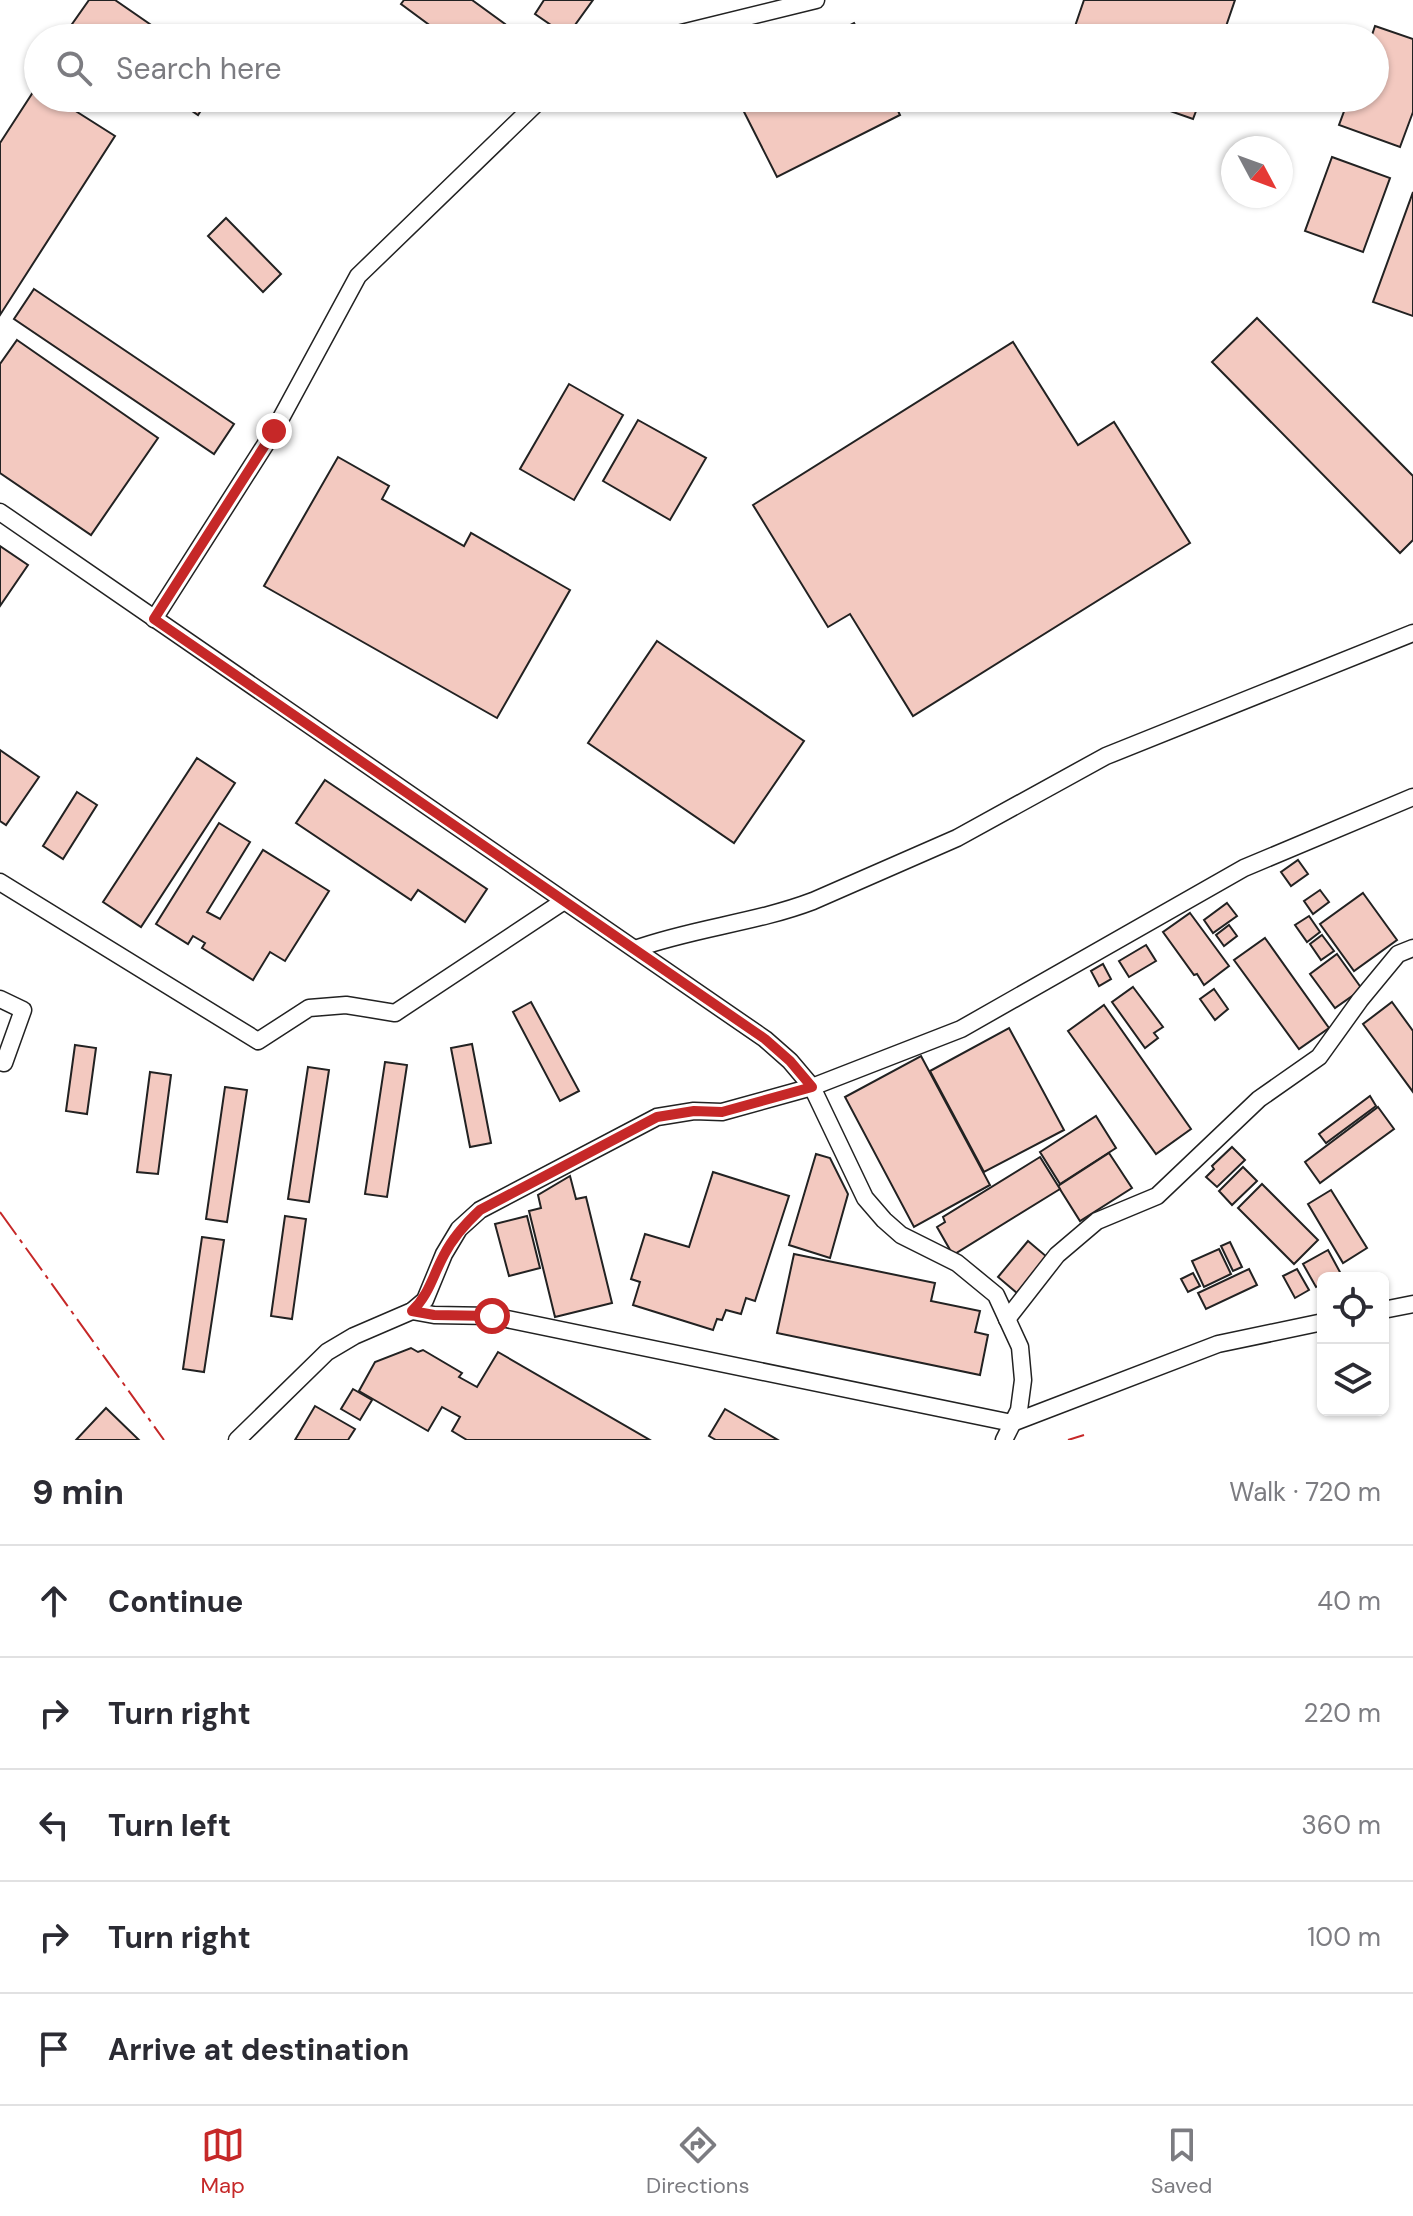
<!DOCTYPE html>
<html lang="en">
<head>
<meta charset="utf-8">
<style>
	:root { --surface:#fff; --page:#f7f7f7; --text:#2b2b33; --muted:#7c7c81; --line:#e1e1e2; --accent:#c62828 }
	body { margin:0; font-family:"DM Sans",sans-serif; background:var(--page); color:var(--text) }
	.controls { position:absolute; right:24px; bottom:24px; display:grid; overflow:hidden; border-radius:12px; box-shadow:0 2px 6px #0004 }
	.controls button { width:72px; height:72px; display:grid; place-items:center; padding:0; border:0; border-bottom:2px solid var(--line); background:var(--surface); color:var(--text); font:40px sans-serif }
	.compass { position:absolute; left:1221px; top:136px; width:72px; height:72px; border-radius:50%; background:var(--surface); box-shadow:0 2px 6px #0004; rotate:131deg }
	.stop { position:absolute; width:24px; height:24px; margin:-18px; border:6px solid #c62828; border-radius:50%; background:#fff }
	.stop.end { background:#c62828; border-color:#fff; box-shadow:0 2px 8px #0008 }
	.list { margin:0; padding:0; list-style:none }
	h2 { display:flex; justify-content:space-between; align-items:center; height:104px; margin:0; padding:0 32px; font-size:34px }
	h2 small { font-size:26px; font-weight:400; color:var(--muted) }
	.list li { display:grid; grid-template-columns:52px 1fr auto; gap:24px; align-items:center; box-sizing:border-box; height:112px; padding:0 32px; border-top:2px solid var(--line) }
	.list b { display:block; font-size:30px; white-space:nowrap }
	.list em { font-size:26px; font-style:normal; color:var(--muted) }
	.icon { flex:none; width:44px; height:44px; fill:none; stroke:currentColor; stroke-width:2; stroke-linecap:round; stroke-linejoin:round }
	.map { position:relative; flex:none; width:1413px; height:1440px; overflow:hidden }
	.search { position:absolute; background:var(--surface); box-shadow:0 2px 6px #0004; left:24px; right:24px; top:24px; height:88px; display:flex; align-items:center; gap:20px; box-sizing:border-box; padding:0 28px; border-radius:44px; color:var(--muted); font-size:30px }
	.sheet { height:664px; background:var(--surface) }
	nav { display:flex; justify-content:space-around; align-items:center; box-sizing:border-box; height:112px; border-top:2px solid var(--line); background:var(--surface); font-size:22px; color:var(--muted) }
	nav a { display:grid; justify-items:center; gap:4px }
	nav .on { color:var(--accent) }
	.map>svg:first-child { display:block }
	.building { fill:#f3c9c0; stroke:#222; stroke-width:2 }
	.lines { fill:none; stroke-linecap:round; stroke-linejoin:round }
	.minor-casing { stroke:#222; stroke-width:19 }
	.minor { stroke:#fff; stroke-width:16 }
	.power { stroke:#c62828; stroke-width:2; stroke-dasharray:28 6 4 6; stroke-linecap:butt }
	.route { stroke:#c62828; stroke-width:10 }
</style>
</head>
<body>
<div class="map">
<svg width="1413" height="1440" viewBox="0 0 1413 1440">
	<rect width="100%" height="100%" fill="#fff"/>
	<g class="building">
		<path d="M89,0H115L170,38H86L70,27Z"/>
		<path d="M404,0H472L505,24L495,38H447L401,4Z"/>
		<path d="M544,0H593L567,36L535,14Z"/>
		<path d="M1084,0H1235L1222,38H1071Z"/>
		<path d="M854,23L862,38H825Z"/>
		<path d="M1375,26L1413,39V112L1400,147L1339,125L1349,98H1375V38H1371Z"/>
		<path d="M37,86L38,98H55L115,136L0,315V143Z"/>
		<path d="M173,98H209L198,115Z"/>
		<path d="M737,98H892L900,115L777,177Z"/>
		<path d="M1133,98H1201L1193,119Z"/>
		<path d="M1332,157L1390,178L1363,252L1305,231Z"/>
		<path d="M1413,192V316L1373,302Z"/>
		<path d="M226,218L281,274L263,292L208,236Z"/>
		<path d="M34,289L234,424L214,454L14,319Z"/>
		<path d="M1257,318L1413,476V540L1400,553L1212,362Z"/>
		<path d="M17,340L158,438L91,535L0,473V364Z"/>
		<path d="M1013,342L1078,445L1114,422L1190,543L913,716L850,614L828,627L753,505Z"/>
		<path d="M569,384L623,415L574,500L520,469Z"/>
		<path d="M638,420L706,458L670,520L603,481Z"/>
		<path d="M338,457L389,486L382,499L464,546L471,533L570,590L497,718L264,586Z"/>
		<path d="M0,546L28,565L0,606Z"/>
		<path d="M657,641L804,741L734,843L588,743Z"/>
		<path d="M0,750L39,777L6,825L0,821Z"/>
		<path d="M197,758L235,783L141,927L103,902Z"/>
		<path d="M325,780L487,889L465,922L418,890L411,900L296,823Z"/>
		<path d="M77,792L97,805L63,859L43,846Z"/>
		<path d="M219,823L250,842L207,912L220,919L263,850L329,891L285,961L270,952L253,980L202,948L205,943L193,936L188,944L156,924Z"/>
		<path d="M1298,860L1308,874L1291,886L1281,872Z"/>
		<path d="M1320,890L1329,902L1313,914L1304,901Z"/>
		<path d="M1363,893L1397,940L1354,971L1320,924Z"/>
		<path d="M1227,903L1237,916L1213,933L1204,920Z"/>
		<path d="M1190,913L1229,966L1204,985L1197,974L1194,975L1163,932Z"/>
		<path d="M1309,916L1320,932L1307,942L1295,925Z"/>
		<path d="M1229,925L1237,936L1224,946L1216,935Z"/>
		<path d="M1322,935L1334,951L1321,960L1310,944Z"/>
		<path d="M1265,938L1329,1028L1299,1049L1234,960Z"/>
		<path d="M1146,945L1156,961L1129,977L1119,961Z"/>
		<path d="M1337,954L1362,989L1335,1008L1310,974Z"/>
		<path d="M1103,964L1111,979L1099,986L1091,971Z"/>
		<path d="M1133,987L1163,1027L1154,1033L1158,1038L1145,1048L1112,1002Z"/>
		<path d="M1214,989L1228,1009L1215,1020L1200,999Z"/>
		<path d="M531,1002L579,1091L560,1101L513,1012Z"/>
		<path d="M1392,1002L1413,1031V1092L1363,1024Z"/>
		<path d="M1104,1005L1191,1129L1156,1154L1068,1031Z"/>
		<path d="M1009,1028L1064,1130L984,1172L930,1071Z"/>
		<path d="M472,1044L491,1143L470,1147L451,1048Z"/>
		<path d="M75,1045L96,1048L87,1114L66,1111Z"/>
		<path d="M921,1056L990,1185L914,1227L845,1097Z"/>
		<path d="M385,1062L407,1065L387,1197L365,1194Z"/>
		<path d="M308,1067L329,1070L309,1202L288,1199Z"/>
		<path d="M150,1072L171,1075L158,1174L137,1172Z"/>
		<path d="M225,1087L247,1090L227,1222L206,1219Z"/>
		<path d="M1370,1096L1376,1106L1326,1143L1319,1134Z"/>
		<path d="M1378,1107L1394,1129L1320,1183L1305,1162Z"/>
		<path d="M1096,1116L1116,1148L1060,1184L1040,1152Z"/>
		<path d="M1232,1147L1245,1160L1217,1187L1206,1177L1214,1169L1212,1166Z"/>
		<path d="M1109,1153L1132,1188L1080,1221L1058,1186Z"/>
		<path d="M816,1154L830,1158L848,1194L830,1258L789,1245Z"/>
		<path d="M1040,1157L1060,1189L953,1255L937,1227L945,1222L943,1217Z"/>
		<path d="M1243,1167L1257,1181L1232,1205L1219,1191Z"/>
		<path d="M713,1172L789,1196L755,1301L746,1298L741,1314L726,1310L722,1320L717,1319L713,1330L633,1305L640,1282L631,1279L645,1234L689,1247Z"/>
		<path d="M570,1176L576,1199L586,1197L612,1303L555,1317L529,1211L541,1208L538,1195Z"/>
		<path d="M1262,1184L1318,1240L1294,1264L1238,1208Z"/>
		<path d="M1331,1190L1367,1248L1343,1263L1308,1204Z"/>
		<path d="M285,1216L306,1219L292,1319L271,1316Z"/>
		<path d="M527,1216L540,1268L509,1276L495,1224Z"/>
		<path d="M202,1237L224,1240L204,1372L183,1369Z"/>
		<path d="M1028,1241L1047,1257L1017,1293L998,1277Z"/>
		<path d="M1230,1242L1242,1267L1233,1271L1221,1246Z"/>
		<path d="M1219,1249L1231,1274L1204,1287L1192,1261Z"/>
		<path d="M1328,1250L1341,1274L1333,1278H1323V1283L1316,1287L1303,1264Z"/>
		<path d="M794,1254L935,1283L931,1301L980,1311L975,1332L988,1335L980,1375L777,1333Z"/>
		<path d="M1249,1269L1257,1285L1206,1309L1198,1293Z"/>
		<path d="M1297,1269L1309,1290L1295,1298L1283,1276Z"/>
		<path d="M1193,1273L1200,1286L1188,1292L1181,1279Z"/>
		<path d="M411,1348L418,1352L423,1350L462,1373L459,1377L477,1387L498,1352L650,1440H467L452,1431L460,1417L442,1407L428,1431L359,1391L375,1362Z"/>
		<path d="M353,1389L372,1400L360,1420L341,1409Z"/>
		<path d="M315,1406L355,1429L348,1440H295Z"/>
		<path d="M106,1408L139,1440H76Z"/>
		<path d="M725,1409L778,1440H716L709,1436Z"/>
	</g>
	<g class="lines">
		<defs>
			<g id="minor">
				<path d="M661,38L816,0"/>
				<path d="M0,512L765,1039L790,1061L812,1087L865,1198L884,1220L901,1235L957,1263L996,1295L1020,1347L1023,1380L1019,1410L1004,1440"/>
				<path d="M154,619L274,431L358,276L542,98"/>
				<path d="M0,882L258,1041L309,1008L346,1005L395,1013L564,901"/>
				<path d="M635,949C693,928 755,923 813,901L957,838L1106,756L1413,633"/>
				<path d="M0,999L23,1010L4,1063L0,1062"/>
				<path d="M1383,1310L1413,1304"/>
				<path d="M412,1311L434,1315L492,1316L1012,1423L1218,1344L1323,1322"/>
				<path d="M1007,1319L1057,1255L1097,1221L1157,1196L1259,1099L1319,1057L1360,1000L1398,954L1413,948"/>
				<path d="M237,1440L327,1352L354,1336L412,1311L425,1300L444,1254L459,1229L480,1210L657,1117L694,1111L722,1112L812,1087L961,1029L1244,868L1413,797"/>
			</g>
		</defs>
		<use href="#minor" class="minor-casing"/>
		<use href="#minor" class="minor"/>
		<g class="power">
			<path d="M0,1212L164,1440"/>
			<path d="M1068,1440L1084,1435"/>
		</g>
	</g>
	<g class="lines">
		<path class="route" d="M274,431L154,619L765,1039L790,1061L812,1087L722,1112L694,1111L657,1117L480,1210C465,1224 453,1237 444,1255C433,1275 429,1295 412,1311L434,1315L492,1316"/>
	</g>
</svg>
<div class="controls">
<button><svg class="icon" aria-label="locate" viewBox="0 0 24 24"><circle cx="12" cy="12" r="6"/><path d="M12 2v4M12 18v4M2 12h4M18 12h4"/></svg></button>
<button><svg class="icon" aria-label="layers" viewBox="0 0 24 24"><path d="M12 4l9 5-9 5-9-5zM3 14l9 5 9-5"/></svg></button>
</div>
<svg class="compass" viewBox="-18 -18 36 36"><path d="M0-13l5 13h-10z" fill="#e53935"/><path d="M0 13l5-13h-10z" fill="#7c7c81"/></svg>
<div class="stop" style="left:492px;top:1316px"></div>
<div class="stop end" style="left:274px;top:431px"></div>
<div class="search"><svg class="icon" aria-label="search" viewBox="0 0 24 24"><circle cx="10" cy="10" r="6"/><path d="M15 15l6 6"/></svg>Search here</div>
</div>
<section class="sheet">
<h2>9 min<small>Walk · 720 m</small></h2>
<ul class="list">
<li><svg class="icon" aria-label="ahead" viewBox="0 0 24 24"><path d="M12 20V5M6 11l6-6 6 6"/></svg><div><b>Continue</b></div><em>40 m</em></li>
<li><svg class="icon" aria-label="right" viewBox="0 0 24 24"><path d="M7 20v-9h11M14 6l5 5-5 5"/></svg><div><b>Turn right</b></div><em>220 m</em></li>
<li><svg class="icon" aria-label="left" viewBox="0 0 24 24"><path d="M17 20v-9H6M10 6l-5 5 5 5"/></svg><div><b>Turn left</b></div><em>360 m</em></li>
<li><svg class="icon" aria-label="right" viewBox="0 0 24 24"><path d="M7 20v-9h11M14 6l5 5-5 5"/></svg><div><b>Turn right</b></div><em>100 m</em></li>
<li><svg class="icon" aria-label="arrive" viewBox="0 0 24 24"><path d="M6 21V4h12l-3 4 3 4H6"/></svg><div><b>Arrive at destination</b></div></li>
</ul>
</section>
<nav>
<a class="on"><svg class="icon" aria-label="map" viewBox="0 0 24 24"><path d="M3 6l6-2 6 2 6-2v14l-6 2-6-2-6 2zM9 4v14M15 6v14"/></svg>Map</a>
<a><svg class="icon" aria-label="directions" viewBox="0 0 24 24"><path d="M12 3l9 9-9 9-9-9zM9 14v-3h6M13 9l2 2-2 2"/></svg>Directions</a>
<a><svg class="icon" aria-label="saved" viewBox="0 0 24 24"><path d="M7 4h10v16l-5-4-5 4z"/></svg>Saved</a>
</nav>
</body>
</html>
